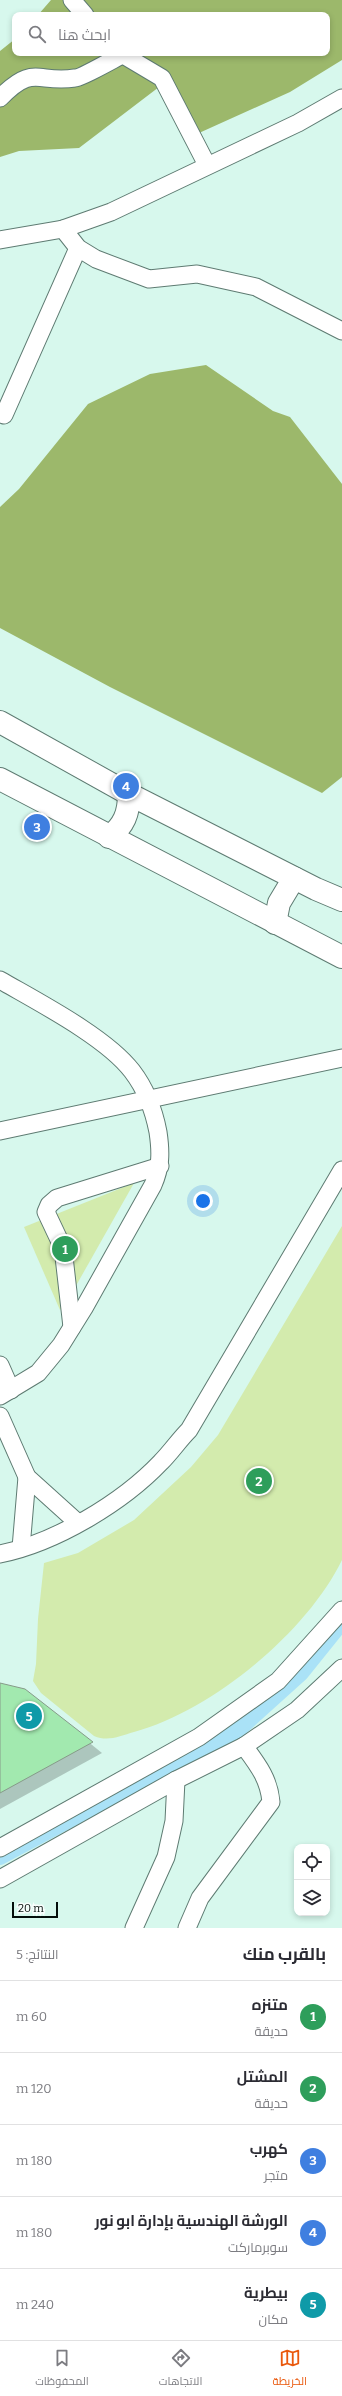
<!DOCTYPE html>
<html lang="ar">
<head>
<meta charset="utf-8">
<style>
	:root { --surface:#fff; --page:#f7f7f7; --text:#2b2b33; --muted:#7c7c81; --line:#e1e1e2; --accent:#ea580c }
	body { margin:0; font-family:Bitter,Cairo,serif; background:var(--page); color:var(--text); direction:rtl }
	.controls { position:absolute; right:12px; bottom:12px; display:grid; overflow:hidden; border-radius:8px; box-shadow:0 2px 6px #0003 }
	.controls button { width:36px; height:36px; display:grid; place-items:center; padding:0; border:0; border-bottom:1px solid var(--line); background:var(--surface); color:var(--text); font:20px sans-serif }
	.scale { position:absolute; left:12px; bottom:10px; width:46px; box-sizing:border-box; padding-left:4px; border:2px solid #040e0b; border-top:0; font-size:11px; line-height:14px; white-space:nowrap; color:#040e0b; -webkit-text-stroke:3px #f8fefc; paint-order:stroke }
	.you { position:absolute; left:203px; top:1201px; width:14px; height:14px; margin:-10px; border:3px solid #fff; border-radius:50%; background:#1a73e8; box-shadow:0 0 0 6px #1a73e833 }
	.badge { display:grid; place-items:center; width:26px; height:26px; border-radius:50%; background:var(--accent); color:#fff; font-size:13px; font-weight:700 }
	.pin { position:absolute; translate:-50% -50%; border:2px solid #fff; box-shadow:0 1px 4px #0006 }
	.list { margin:0; padding:0; list-style:none }
	h2 { display:flex; justify-content:space-between; align-items:center; height:52px; margin:0; padding:0 16px; font-size:17px }
	h2 small { font-size:13px; font-weight:400; color:var(--muted) }
	.list li { display:grid; grid-template-columns:26px 1fr auto; gap:12px; align-items:center; box-sizing:border-box; height:72px; padding:0 16px; border-top:1px solid var(--line) }
	.list b { display:block; font-size:15px; white-space:nowrap }
	.list p { margin:0; font-size:13px; white-space:nowrap; color:var(--muted) }
	.list em { font-size:13px; font-style:normal; color:var(--muted) }
	.icon { flex:none; width:22px; height:22px; fill:none; stroke:currentColor; stroke-width:2; stroke-linecap:round; stroke-linejoin:round }
	.map { position:relative; flex:none; width:342px; height:1928px; overflow:hidden; direction:ltr }
	.search { position:absolute; background:var(--surface); box-shadow:0 2px 6px #0003; left:12px; right:12px; top:12px; height:44px; display:flex; align-items:center; gap:10px; box-sizing:border-box; padding:0 14px; border-radius:8px; color:var(--muted); font-size:15px }
	.sheet { height:412px; background:var(--surface) }
	nav { display:flex; justify-content:space-around; align-items:center; box-sizing:border-box; height:56px; border-top:1px solid var(--line); background:var(--surface); font-size:11px; color:var(--muted) }
	nav a { display:grid; justify-items:center; gap:2px }
	nav .on { color:var(--accent) }
	.map>svg:first-child { display:block }
	.green { fill:#d3ebad }
	.forest { fill:#9cb86b }
	.shadow { fill:#0003 }
	.lines { fill:none; stroke-linecap:round; stroke-linejoin:round }
	.canal { stroke:#aae2f7; stroke-width:16 }
	.building { fill:#a2e9af; stroke:#869b89 }
	.minor-casing { stroke:#5e7b72; stroke-width:19 }
	.major-casing { stroke:#5e7b72; stroke-width:24 }
	.minor { stroke:#fff; stroke-width:17 }
	.major { stroke:#fff; stroke-width:22 }
</style>
</head>
<body>
<div class="map">
<svg width="342" height="1928" viewBox="0 0 342 1928">
	<rect width="100%" height="100%" fill="#d7f8ed"/>
	<g class="green">
		<path d="M134,1183L77,1284L60,1310L24,1227Z"/>
		<path d="M342,1226V1560C307,1632 212,1711 134,1732C120,1736 108,1742 94,1736L41,1693L33,1681L36,1664L38,1619L44,1563L78,1553L134,1520L191,1467L218,1435Z"/>
	</g>
	<g class="forest">
		<path d="M51,0H342V60L290,92L199,133L159,87L79,148L19,151L0,157V51L15,39V53H327V15H38Z"/>
		<path d="M206,365L273,411L290,417L342,484V777L322,793L110,687L0,628V507L19,489L88,404L150,374Z"/>
	</g>
	<path class="shadow" d="M0,1684L24,1690L102,1753L0,1809Z"/>
	<g class="lines">
		<path class="canal" d="M0,1857L238,1730L301,1673L342,1622"/>
	</g>
	<path class="building" d="M0,1683L25,1689L93,1742L0,1793Z"/>
	<g class="lines">
		<defs>
			<g id="minor">
				<path d="M72,0L85,15"/>
				<path d="M120,53L162,78L207,165"/>
				<path d="M0,98C34,63 37,84 75,78C81,78 114,59 122,55"/>
				<path d="M63,229L78,248L96,259L149,279L197,274L256,287L342,331"/>
				<path d="M0,240L63,229L111,212L298,123L342,98"/>
				<path d="M4,415L78,248"/>
				<path d="M0,980C38,1002 106,1037 132,1071C145,1088 154,1111 158,1132C161,1152 161,1167 153,1185L84,1308L61,1345L38,1373L0,1396"/>
				<path d="M0,1131L342,1058"/>
				<path d="M72,1327L63,1248L46,1212L49,1205L57,1198L160,1166"/>
				<path d="M0,1365L11,1390"/>
				<path d="M0,1416L27,1477L78,1523"/>
				<path d="M21,1548L27,1477"/>
				<path d="M0,1554C55,1543 122,1503 161,1462C171,1452 179,1440 189,1430L342,1170"/>
				<path d="M0,1848L199,1737L278,1681L342,1610"/>
				<path d="M0,1879L176,1780L244,1746L297,1710L342,1668"/>
				<path d="M134,1928L166,1857L174,1821L176,1780"/>
				<path d="M187,1928L200,1898L271,1802C269,1779 258,1765 244,1746"/>
			</g>
			<g id="major">
				<path d="M0,722L129,794L316,889L342,900"/>
				<path d="M0,779L342,957"/>
				<path d="M109,837C124,826 129,813 129,794"/>
				<path d="M275,923L279,903L294,878"/>
			</g>
		</defs>
		<use href="#minor" class="minor-casing"/>
		<use href="#major" class="major-casing"/>
		<use href="#minor" class="minor"/>
		<use href="#major" class="major"/>
	</g>
</svg>
<div class="controls">
<button><svg class="icon" aria-label="locate" viewBox="0 0 24 24"><circle cx="12" cy="12" r="6"/><path d="M12 2v4M12 18v4M2 12h4M18 12h4"/></svg></button>
<button><svg class="icon" aria-label="layers" viewBox="0 0 24 24"><path d="M12 4l9 5-9 5-9-5zM3 14l9 5 9-5"/></svg></button>
</div>
<div class="scale">20 m</div>
<div class="you"></div>
<div class="pin badge" style="left:65px;top:1249px;background:#2e9e5b">1</div>
<div class="pin badge" style="left:259px;top:1481px;background:#2e9e5b">2</div>
<div class="pin badge" style="left:37px;top:827px;background:#3f7fe0">3</div>
<div class="pin badge" style="left:126px;top:786px;background:#3f7fe0">4</div>
<div class="pin badge" style="left:29px;top:1716px;background:#0f9aa8">5</div>
<div class="search"><svg class="icon" aria-label="search" viewBox="0 0 24 24"><circle cx="10" cy="10" r="6"/><path d="M15 15l6 6"/></svg>ابحث هنا</div>
</div>
<section class="sheet">
<h2>بالقرب منك<small>النتائج: 5</small></h2>
<ul class="list">
<li><span class="badge" style="background:#2e9e5b">1</span><div><b>متنزه</b><p>حديقة</p></div><em>60 m</em></li>
<li><span class="badge" style="background:#2e9e5b">2</span><div><b>المشتل</b><p>حديقة</p></div><em>120 m</em></li>
<li><span class="badge" style="background:#3f7fe0">3</span><div><b>كهرب</b><p>متجر</p></div><em>180 m</em></li>
<li><span class="badge" style="background:#3f7fe0">4</span><div><b>الورشة الهندسية بإدارة ابو نور</b><p>سوبرماركت</p></div><em>180 m</em></li>
<li><span class="badge" style="background:#0f9aa8">5</span><div><b>بيطرية</b><p>مكان</p></div><em>240 m</em></li>
</ul>
</section>
<nav>
<a class="on"><svg class="icon" aria-label="map" viewBox="0 0 24 24"><path d="M3 6l6-2 6 2 6-2v14l-6 2-6-2-6 2zM9 4v14M15 6v14"/></svg>الخريطة</a>
<a><svg class="icon" aria-label="directions" viewBox="0 0 24 24"><path d="M12 3l9 9-9 9-9-9zM9 14v-3h6M13 9l2 2-2 2"/></svg>الاتجاهات</a>
<a><svg class="icon" aria-label="saved" viewBox="0 0 24 24"><path d="M7 4h10v16l-5-4-5 4z"/></svg>المحفوظات</a>
</nav>
</body>
</html>
